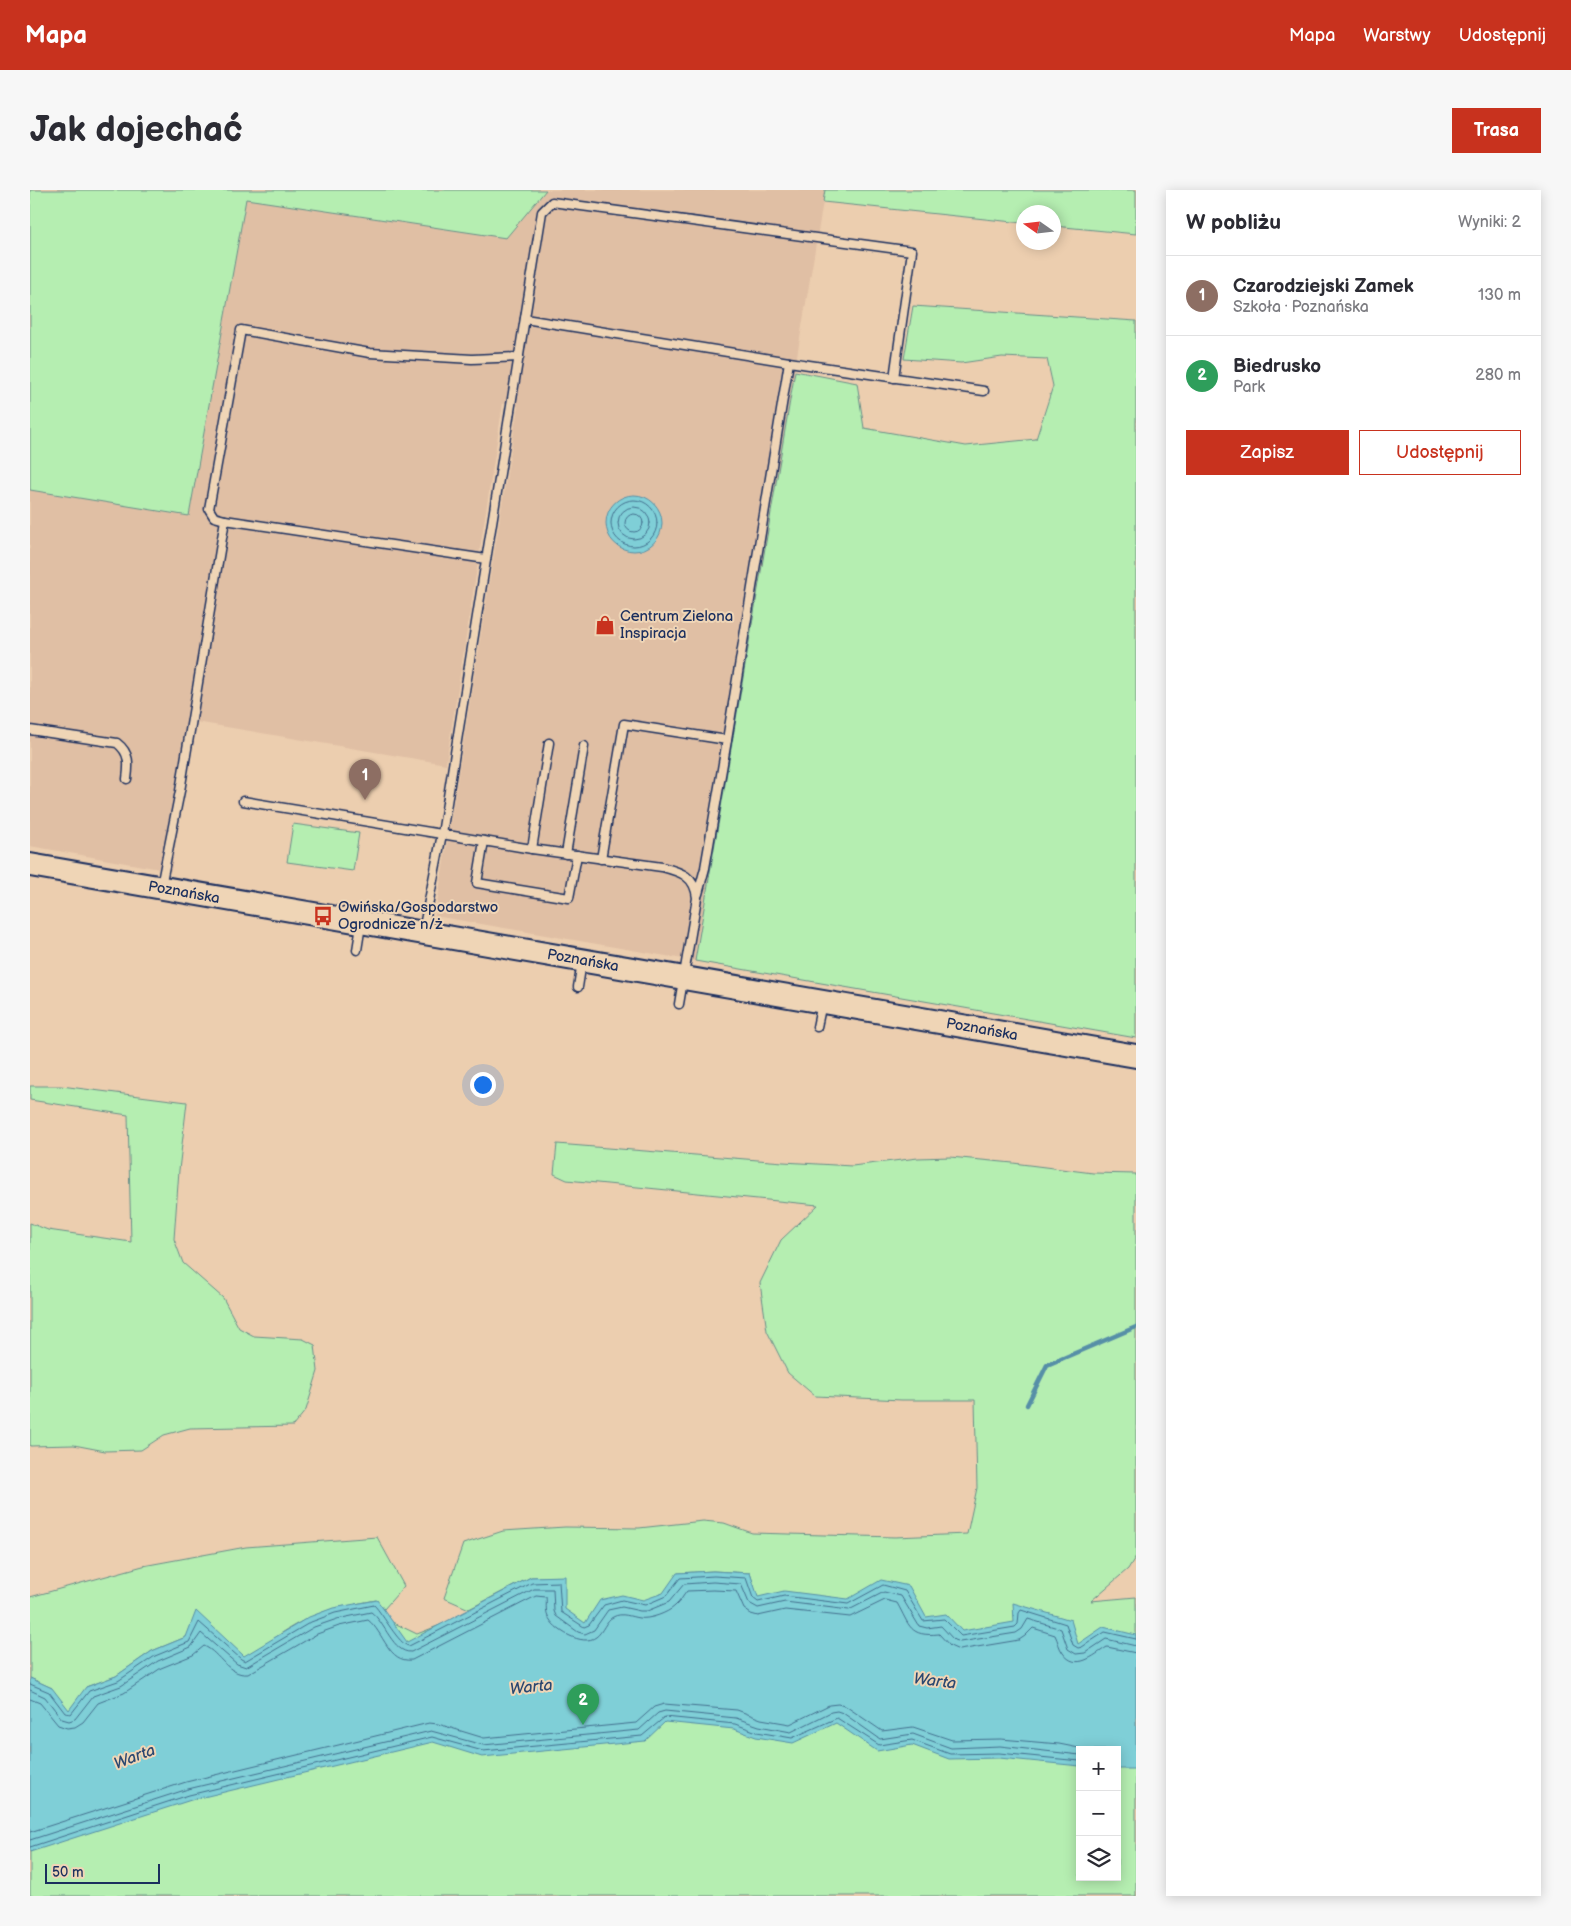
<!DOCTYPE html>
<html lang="pl">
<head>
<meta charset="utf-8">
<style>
	:root { --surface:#fff; --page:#f7f7f7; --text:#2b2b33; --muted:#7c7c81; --line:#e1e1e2; --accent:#c8321e }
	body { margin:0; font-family:"Balsamiq Sans",sans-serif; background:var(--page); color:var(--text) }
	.controls { position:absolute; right:15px; bottom:15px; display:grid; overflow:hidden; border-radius:0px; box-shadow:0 2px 12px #0003 }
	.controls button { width:45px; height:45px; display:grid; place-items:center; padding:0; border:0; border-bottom:1px solid var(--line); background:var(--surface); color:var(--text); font:25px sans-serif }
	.compass { position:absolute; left:986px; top:15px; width:45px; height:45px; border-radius:50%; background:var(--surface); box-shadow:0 2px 12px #0003; rotate:284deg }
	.scale { position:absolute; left:15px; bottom:12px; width:115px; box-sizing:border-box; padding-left:5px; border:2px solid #1b2f5e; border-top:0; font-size:14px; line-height:18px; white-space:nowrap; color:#1b2f5e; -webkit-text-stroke:4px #efd5b6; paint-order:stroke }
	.you { position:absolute; left:452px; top:894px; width:18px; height:18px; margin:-12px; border:4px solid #fff; border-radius:50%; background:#1a73e8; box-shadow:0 0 0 8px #1a73e833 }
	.badge { display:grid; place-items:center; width:32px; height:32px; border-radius:50%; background:var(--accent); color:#fff; font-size:16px; font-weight:700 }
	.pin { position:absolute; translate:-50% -41px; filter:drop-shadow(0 1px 2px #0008) }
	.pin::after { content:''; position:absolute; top:26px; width:18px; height:15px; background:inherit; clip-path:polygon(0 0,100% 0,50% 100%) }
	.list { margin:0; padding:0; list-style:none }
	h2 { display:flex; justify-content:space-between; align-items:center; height:65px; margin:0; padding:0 20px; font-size:21px }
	h2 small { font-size:16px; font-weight:400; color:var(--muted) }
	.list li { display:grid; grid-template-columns:32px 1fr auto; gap:15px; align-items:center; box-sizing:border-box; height:80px; padding:0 20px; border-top:1px solid var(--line) }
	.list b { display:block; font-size:19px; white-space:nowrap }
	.list p { margin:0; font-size:16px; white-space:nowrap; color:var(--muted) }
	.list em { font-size:16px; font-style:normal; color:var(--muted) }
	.actions { display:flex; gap:10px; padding:15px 20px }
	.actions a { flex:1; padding:11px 0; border:1px solid var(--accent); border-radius:0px; text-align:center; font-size:18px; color:var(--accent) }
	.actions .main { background:var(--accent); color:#fff }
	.icon { flex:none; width:28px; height:28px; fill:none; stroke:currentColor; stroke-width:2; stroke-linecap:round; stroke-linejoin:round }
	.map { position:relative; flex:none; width:1106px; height:1706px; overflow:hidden; border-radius:0px }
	header { display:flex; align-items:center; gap:30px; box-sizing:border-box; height:70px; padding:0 25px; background:var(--accent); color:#fff }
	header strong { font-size:24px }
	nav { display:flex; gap:28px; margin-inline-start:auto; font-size:18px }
	.intro { display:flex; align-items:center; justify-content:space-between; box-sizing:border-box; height:120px; padding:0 30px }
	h1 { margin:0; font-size:35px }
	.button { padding:12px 22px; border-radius:0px; background:var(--accent); color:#fff; font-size:18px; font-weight:700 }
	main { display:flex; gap:30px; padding:0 30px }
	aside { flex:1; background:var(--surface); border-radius:0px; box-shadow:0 2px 12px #0003 }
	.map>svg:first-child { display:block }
	.built { fill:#e0bfa4 }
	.green { fill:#b5eeb1; stroke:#688e88; fill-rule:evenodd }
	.water { fill:#7fcfd7; stroke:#578fa7 }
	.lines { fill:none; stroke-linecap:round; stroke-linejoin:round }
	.shore { stroke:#436f8e; stroke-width:1 }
	.stream { stroke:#578fa7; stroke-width:4.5 }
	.service-casing { stroke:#1b2f5e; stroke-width:11 }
	.secondary-casing { stroke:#1b2f5e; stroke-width:26 }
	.service { stroke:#efd5b6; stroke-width:8 }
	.secondary { stroke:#efd5b6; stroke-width:22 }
	.labels { text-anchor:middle; stroke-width:4; stroke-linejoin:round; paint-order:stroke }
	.poi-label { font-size:15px; fill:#1b2f5e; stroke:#efd5b6; text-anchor:start }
	.street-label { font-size:15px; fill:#1b2f5e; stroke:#efd5b6 }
	.water-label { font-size:16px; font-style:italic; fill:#2a4770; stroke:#efd5b6 }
</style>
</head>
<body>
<header>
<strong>Mapa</strong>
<nav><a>Mapa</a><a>Warstwy</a><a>Udostępnij</a></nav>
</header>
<div class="intro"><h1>Jak dojechać</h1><a class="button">Trasa</a></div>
<main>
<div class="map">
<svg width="1106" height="1706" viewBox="0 0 1106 1706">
	<rect width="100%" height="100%" fill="#ecceaf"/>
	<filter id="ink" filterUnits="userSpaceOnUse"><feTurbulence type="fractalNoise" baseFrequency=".02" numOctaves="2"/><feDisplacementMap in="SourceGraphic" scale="10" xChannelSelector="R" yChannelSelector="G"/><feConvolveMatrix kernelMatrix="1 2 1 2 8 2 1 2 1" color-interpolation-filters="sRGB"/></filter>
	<g filter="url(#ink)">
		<path class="built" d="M516,0H795L665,771L405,726L488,216L473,213L416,574L166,532L141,681L0,656V300L159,326L216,9L476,48Z"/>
		<g class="green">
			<path d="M0,0H516L476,48L216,9L159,326L0,300Z"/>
			<path d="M795,0H1106V44L1024,36V22H994L993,33L793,12Z"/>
			<path d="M883,116L1106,131V848L665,771L765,181L827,193L834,238L936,256L1006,249L1023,196L1017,169L972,167L931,173L874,169Z"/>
			<path d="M263,634L329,643L323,681L257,672Z"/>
			<path d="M0,896H31L157,912L149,980L144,1049L153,1073L193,1108L209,1138L224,1146L273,1149L285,1155L288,1181L276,1220L263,1236L160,1238L134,1245L111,1260L75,1261L44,1255L0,1256V1033L18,1040L101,1052L98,925L0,910Z"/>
			<path d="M527,954L753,972L822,976L888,968L920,967L983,973L1063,983L1106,984V1366L1098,1379L1061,1411L1106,1407V1706H0V1509L22,1498L0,1488V1407L113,1376L216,1357L347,1347L374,1396L354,1419L346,1410L325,1414L387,1444L533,1387H501L439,1419L414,1408L433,1354L473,1341L535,1337L609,1338L673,1331L694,1333L722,1343L865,1347L937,1344L947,1298L945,1210H872L785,1206L758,1183L737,1141L730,1093L751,1050L788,1015L537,990L524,984ZM683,1381L720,1383L724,1396L644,1387L648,1383ZM323,1415L239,1452C263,1434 293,1418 323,1415ZM156,1447L113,1478L56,1497L86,1486L122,1461ZM1050,1560H1087V1687H1050Z"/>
		</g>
		<g class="water">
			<circle cx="604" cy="333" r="28"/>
			<path d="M683,1381L720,1383L728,1407L754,1401L818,1409L851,1390L879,1396L896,1427L916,1424L932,1441L984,1432L983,1413L1041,1430L1048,1454L1073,1437L1106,1445V1579H1087V1560H1050V1576L969,1568L919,1569L882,1555L847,1561L806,1533L763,1553L726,1547L704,1539L635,1532L615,1551L452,1567L403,1552L161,1610L0,1662V1488L22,1498L39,1520L56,1497L86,1486L122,1461L156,1447L166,1421L214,1466L279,1427L303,1418L347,1410L377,1452L501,1387L535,1386V1419L555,1433L570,1410L592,1405L613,1410L633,1403L647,1383Z"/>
		</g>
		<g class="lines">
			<g class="shore">
				<circle cx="604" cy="333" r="23"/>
				<circle cx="604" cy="333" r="16"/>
				<circle cx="604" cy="333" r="9"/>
				<path d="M0,1494L19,1502L35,1523L41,1524L59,1501L88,1491L125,1466L159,1452L169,1432L211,1469L215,1471L281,1432L305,1423L344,1415C353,1424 369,1455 379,1456L502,1393L529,1392L531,1422L554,1437L559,1435L574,1415L592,1410L615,1415L636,1406L650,1388L684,1386L716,1388L723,1408L728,1412L754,1406L818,1414L853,1395L875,1401L893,1431L914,1429L931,1446L985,1437L988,1434L989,1423L991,1420L1036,1434L1043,1455L1048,1458L1052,1457L1075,1442L1106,1449"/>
				<path d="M0,1500L15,1507L32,1529L39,1531L45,1529L63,1506L91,1496L128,1471L161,1457L171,1443L207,1474L216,1477L284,1437L307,1429L341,1422C355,1432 363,1463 381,1462L504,1399H523L524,1421L526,1426L548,1442L555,1444L564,1440L578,1420L592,1417L610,1421H617L639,1412L654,1394L683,1392L711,1394L719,1413L728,1418L755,1412L819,1420L854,1402L871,1406L889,1436L897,1438L911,1436L924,1450L930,1452L986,1443L992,1439L998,1429L1031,1439L1038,1459L1046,1464L1055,1463L1076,1449L1106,1456"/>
				<path d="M0,1509L10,1513L28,1535L37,1538L45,1537L53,1532L68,1513L94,1503L131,1478L163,1465L174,1456C190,1463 198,1486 218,1484L287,1444L309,1436L338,1430C354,1442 358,1473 382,1470L506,1406L516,1407C517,1413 515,1420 518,1426C523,1440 553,1457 566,1447C573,1442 576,1430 583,1427C592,1422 601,1427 609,1428C619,1430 638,1423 645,1416C650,1412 653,1406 657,1401L683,1400L706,1401L714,1419L721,1424L728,1426L755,1420L820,1427L855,1410L867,1413C880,1436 879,1447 909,1444L920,1456L929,1460L989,1450L995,1446L1003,1438L1025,1445C1028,1451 1029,1458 1033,1463C1046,1482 1064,1465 1077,1457L1106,1463"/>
				<path d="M0,1642L156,1592L399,1533L408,1534L454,1548L606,1533L624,1517L634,1514L707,1520L731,1529L760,1534L799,1515L808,1514L817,1517L852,1541L883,1537L922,1550L971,1549L1029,1554L1059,1560"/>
				<path d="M0,1650L158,1599L401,1541L453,1555L609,1540L628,1523L635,1521L706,1528L729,1536L761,1542L801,1522L807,1521L813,1523L850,1549L883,1544L921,1558L970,1556L1050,1565"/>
				<path d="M0,1657L159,1605L402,1547L453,1561L612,1546L635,1527L705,1534L727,1542L762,1548L807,1528L849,1555L882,1550L920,1564L969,1563L1050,1571"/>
			</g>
			<path class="stream" d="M997,1215L1017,1175L1106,1137"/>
			<defs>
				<g id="service">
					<path d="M495,129L759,172L954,201"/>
					<path d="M195,330L184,327L179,319L211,140L340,163L442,169L489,167"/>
					<path d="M0,540L87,553C100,563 99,574 97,589"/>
					<path d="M697,550L759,172"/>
					<path d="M213,611L502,659L632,677C651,682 665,686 667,708L649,814"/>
					<path d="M454,651L447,693L539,708L547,665"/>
					<path d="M502,659L519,553"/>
					<path d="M536,664L554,556"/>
					<path d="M571,669L594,534L697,550L675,678L668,704"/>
					<path d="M131,696L150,601L195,330L456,369"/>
					<path d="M393,741L412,644L512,22L522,12L882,61L864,188"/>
					<path d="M327,760L331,735"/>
					<path d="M548,797L552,772"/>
					<path d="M787,837L792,813"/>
				</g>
				<path id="secondary" d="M0,675L1106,866"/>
			</defs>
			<use href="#service" class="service-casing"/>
			<use href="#secondary" class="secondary-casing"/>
			<use href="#service" class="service"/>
			<use href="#secondary" class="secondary"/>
		</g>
	</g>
	<defs>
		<symbol id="shop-bare" viewBox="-9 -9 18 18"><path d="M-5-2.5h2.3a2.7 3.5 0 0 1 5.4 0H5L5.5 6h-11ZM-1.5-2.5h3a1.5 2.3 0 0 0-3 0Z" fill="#c8321e" stroke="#efd5b6" stroke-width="2.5" paint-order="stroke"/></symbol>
		<symbol id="bus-bare" viewBox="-9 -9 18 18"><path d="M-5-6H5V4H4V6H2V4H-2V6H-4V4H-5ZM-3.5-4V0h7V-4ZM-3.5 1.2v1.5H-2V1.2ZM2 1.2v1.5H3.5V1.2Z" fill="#c8321e" stroke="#efd5b6" stroke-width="2.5" paint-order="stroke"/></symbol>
	</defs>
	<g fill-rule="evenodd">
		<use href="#shop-bare" x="561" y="421" width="28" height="28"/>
		<use href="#bus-bare" x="279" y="712" width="28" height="28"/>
	</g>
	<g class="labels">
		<g class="poi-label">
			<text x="590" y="431">Centrum Zielona<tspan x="590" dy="17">Inspiracja</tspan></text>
			<text x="308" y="722">Owińska/Gospodarstwo<tspan x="308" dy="17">Ogrodnicze n/ż</tspan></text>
		</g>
		<g class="street-label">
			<text transform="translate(154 702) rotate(10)" y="5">Poznańska</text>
			<text transform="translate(553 770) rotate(10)" y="5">Poznańska</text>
			<text transform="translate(952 839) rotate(10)" y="5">Poznańska</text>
		</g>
		<g class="water-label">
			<text transform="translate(905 1490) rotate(7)" y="6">Warta</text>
			<text transform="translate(501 1496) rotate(-6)" y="6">Warta</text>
			<text transform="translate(104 1566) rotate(-21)" y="6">Warta</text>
		</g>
	</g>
</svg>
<div class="controls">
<button>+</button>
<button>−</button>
<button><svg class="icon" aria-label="layers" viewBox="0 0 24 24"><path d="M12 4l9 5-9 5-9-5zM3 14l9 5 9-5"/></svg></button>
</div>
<svg class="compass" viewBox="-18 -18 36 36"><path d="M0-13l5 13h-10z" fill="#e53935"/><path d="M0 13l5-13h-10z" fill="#7c7c81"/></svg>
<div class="scale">50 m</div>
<div class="you"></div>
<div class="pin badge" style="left:335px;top:610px;background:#8d6e63">1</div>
<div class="pin badge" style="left:553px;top:1535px;background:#2e9e5b">2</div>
</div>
<aside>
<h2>W pobliżu<small>Wyniki: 2</small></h2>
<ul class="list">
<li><span class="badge" style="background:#8d6e63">1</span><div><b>Czarodziejski Zamek</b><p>Szkoła · Poznańska</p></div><em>130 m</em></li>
<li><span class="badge" style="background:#2e9e5b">2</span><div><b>Biedrusko</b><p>Park</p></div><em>280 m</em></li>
</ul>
<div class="actions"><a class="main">Zapisz</a><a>Udostępnij</a></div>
</aside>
</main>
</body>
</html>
